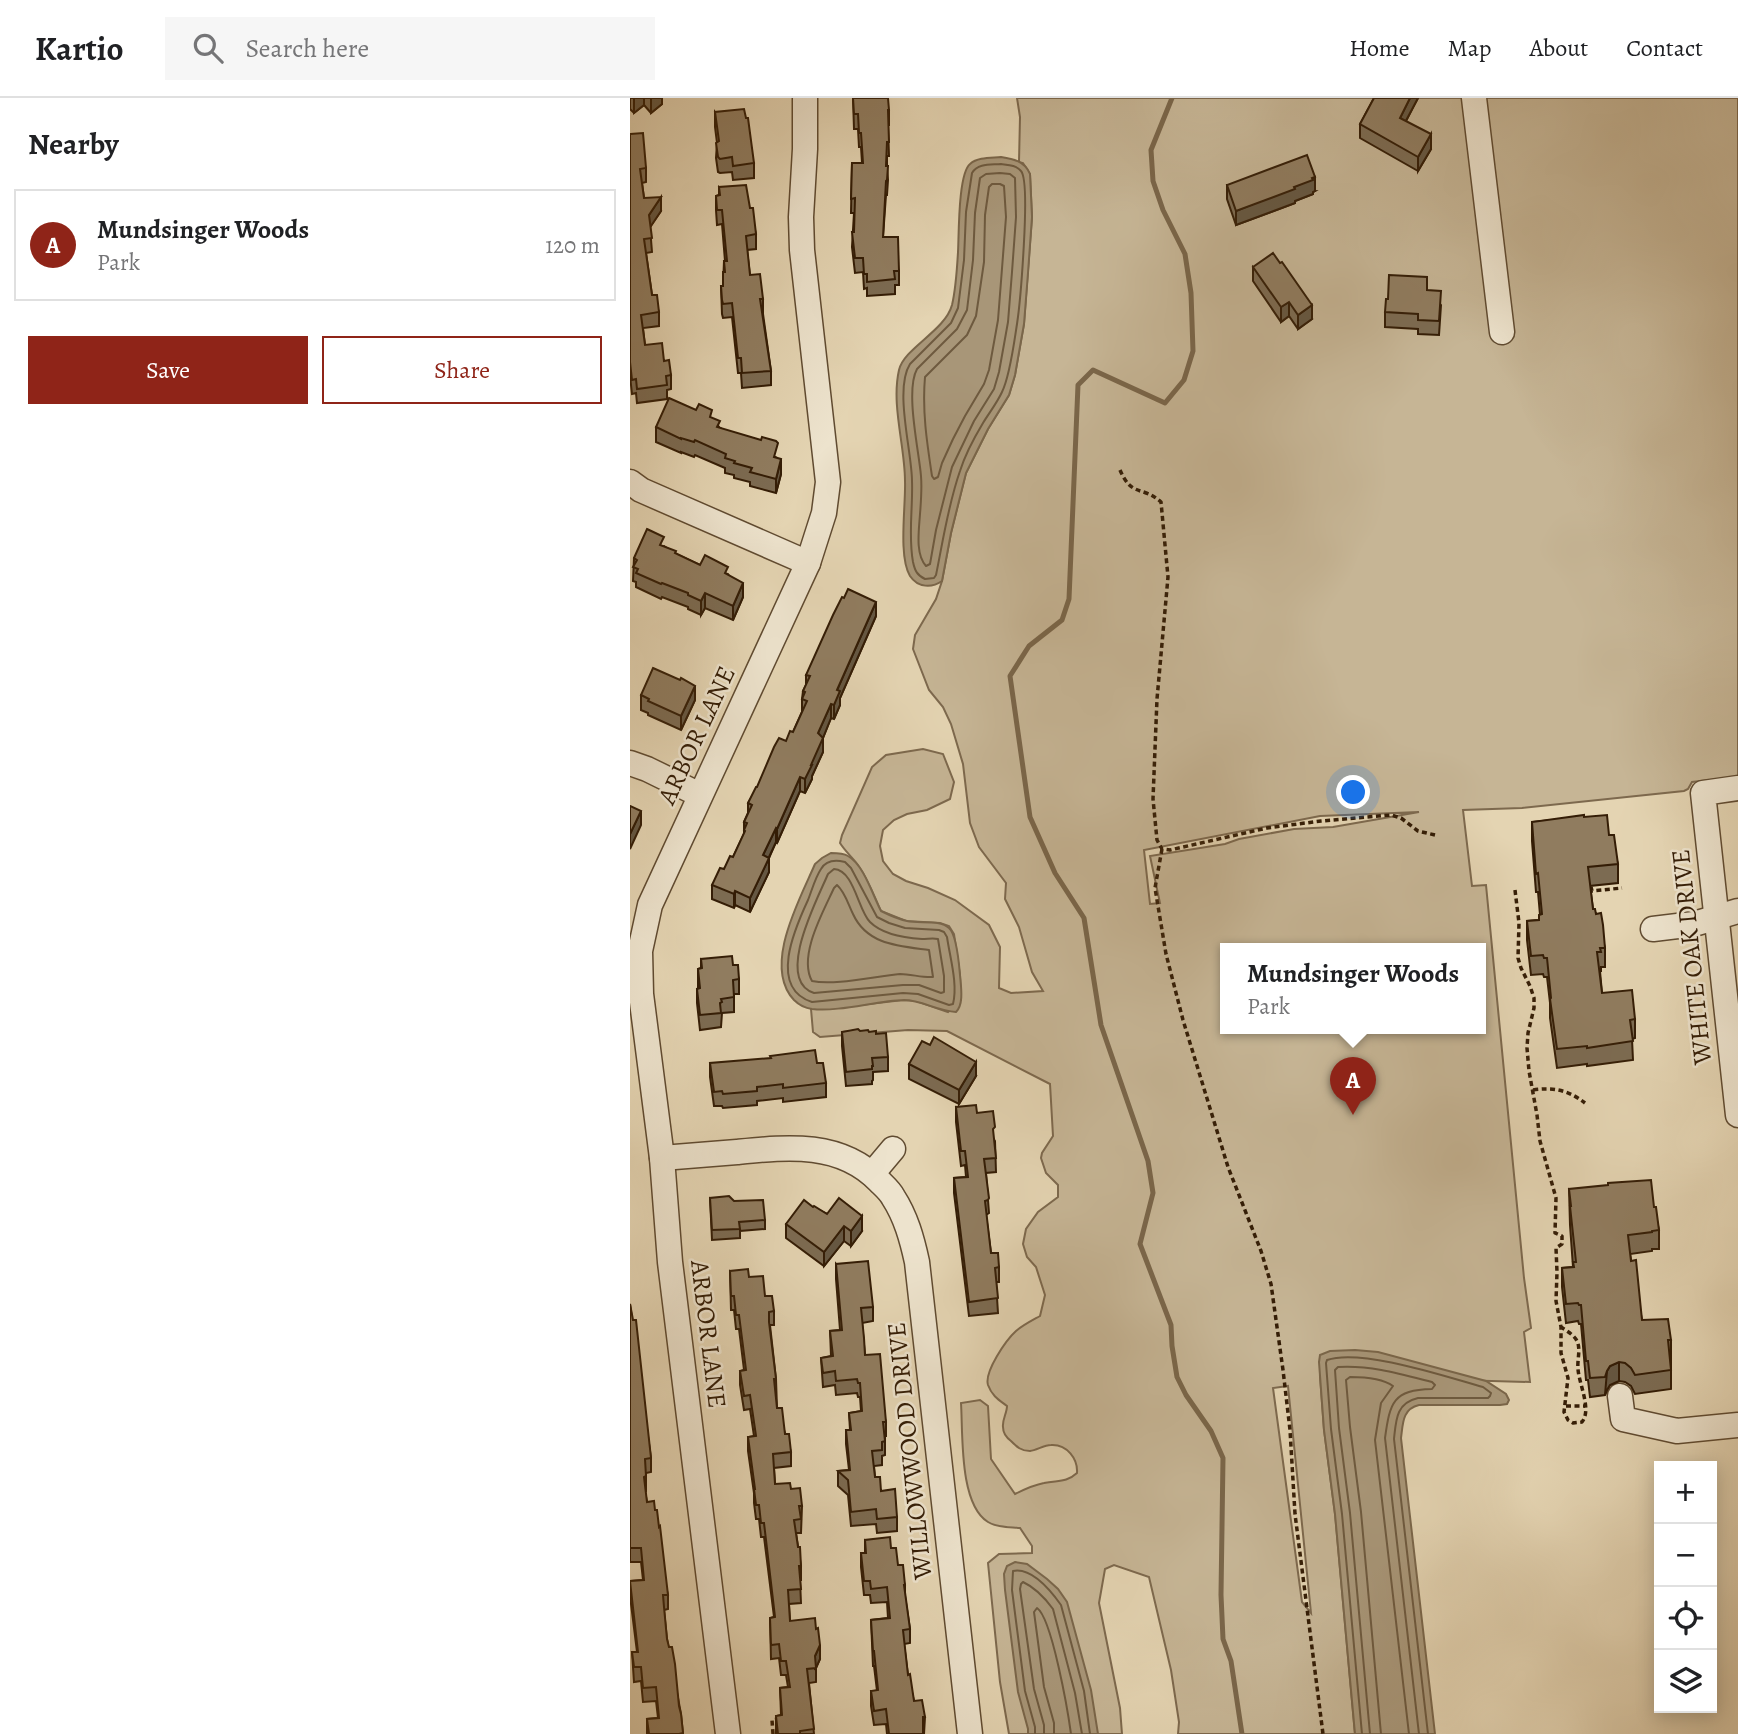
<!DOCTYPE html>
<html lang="en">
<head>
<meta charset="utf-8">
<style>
	:root { --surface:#fff; --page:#f6f6f6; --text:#202124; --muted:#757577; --line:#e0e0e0; --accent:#8f2418 }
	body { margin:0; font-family:Alegreya,serif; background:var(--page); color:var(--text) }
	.controls { position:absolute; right:21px; bottom:21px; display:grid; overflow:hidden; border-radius:0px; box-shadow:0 4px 18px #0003 }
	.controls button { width:63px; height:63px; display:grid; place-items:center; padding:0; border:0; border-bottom:2px solid var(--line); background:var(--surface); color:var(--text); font:35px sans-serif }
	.you { position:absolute; left:724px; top:695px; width:24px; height:24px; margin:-18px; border:5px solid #fff; border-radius:50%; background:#1a73e8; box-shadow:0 0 0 10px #1a73e833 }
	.badge { display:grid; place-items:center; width:46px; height:46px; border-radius:50%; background:var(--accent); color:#fff; font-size:23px; font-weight:700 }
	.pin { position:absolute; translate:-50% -58px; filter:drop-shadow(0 2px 4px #0008) }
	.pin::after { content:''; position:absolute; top:37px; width:24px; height:21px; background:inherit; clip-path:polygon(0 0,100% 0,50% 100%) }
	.popup { position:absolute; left:590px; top:845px; width:266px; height:91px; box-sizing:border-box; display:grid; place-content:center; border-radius:0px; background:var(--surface); filter:drop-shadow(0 2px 5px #0005); font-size:23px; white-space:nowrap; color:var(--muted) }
	.popup b { font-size:26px; color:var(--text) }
	.popup::after { content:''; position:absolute; left:50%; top:100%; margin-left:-14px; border:14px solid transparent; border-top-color:var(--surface) }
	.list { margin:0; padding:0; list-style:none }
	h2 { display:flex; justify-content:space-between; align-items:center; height:91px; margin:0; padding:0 28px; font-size:30px }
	h2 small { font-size:23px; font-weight:400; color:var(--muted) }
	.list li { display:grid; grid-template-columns:46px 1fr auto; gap:21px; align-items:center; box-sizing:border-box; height:112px; margin:0 14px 14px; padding:0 14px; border:2px solid var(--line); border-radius:0px }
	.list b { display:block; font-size:26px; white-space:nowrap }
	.list p { margin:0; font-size:23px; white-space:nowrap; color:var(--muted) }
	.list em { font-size:23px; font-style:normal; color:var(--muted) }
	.actions { display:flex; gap:14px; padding:21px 28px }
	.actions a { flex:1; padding:16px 0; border:2px solid var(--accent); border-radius:0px; text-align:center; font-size:24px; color:var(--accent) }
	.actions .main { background:var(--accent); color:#fff }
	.icon { flex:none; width:38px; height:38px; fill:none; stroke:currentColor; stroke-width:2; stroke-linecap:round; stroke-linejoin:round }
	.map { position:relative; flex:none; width:1108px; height:1636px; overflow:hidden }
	header { display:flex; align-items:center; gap:42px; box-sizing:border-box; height:98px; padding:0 35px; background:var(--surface); border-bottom:2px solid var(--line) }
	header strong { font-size:33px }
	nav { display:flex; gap:38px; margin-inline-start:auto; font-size:24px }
	.search { width:490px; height:63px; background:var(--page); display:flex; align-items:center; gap:18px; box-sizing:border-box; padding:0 24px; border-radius:0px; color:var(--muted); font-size:26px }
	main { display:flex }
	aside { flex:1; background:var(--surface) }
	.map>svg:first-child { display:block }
	.green { fill:#c6b595; stroke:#7d694e; stroke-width:2; fill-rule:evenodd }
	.water { fill:#a89678; stroke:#7a664a; stroke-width:2 }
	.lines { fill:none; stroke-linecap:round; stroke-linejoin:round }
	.shore { stroke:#6e5a3f; stroke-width:2 }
	.stream { stroke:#7a664a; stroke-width:5 }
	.minor-casing { stroke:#604b31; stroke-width:27 }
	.path { stroke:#341d06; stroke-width:3.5; stroke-dasharray:5 3.5; stroke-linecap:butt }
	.minor { stroke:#ede3cd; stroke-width:24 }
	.wall { fill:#7c6b52; stroke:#341d06; stroke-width:2 }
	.shaded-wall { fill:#655742; stroke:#341d06; stroke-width:2 }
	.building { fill:#907c5f; stroke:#341d06; stroke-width:2 }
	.labels { text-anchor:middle; stroke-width:5; stroke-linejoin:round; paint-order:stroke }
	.street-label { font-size:26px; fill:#341d06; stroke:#ede3cd }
</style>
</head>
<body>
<header>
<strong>Kartio</strong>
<div class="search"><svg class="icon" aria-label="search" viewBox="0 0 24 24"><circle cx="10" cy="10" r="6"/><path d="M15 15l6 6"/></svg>Search here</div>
<nav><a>Home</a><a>Map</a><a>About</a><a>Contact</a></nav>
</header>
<main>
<aside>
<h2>Nearby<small></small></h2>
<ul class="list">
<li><span class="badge">A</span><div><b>Mundsinger Woods</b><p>Park</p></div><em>120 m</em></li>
</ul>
<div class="actions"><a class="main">Save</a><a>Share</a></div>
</aside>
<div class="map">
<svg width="1108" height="1636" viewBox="0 0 1108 1636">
	<rect width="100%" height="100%" fill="#e4d4b2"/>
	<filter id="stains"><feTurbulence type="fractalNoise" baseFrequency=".00286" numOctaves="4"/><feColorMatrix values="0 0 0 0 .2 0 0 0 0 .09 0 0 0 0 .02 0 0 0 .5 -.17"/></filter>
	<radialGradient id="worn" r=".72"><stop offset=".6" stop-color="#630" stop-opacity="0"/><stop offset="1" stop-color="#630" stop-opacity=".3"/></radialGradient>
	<path class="green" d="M387,0H1108V679L1062,684L1058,691L1054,693L892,710L833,712L842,788L856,787L894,1180L901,1230L894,1234L900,1284L690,1278L694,1332L705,1416L725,1636H548L549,1624L541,1572L519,1479L484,1467L475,1471L469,1505L490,1610L492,1636H379L370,1584L358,1465L369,1456L402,1455V1448L390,1430C380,1429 368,1430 358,1424C329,1406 333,1336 331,1305L350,1302L358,1308L361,1361L385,1396C395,1391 403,1387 414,1385C428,1382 436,1385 447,1375C448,1361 437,1346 421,1347C414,1347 407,1352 400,1353C391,1353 387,1349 381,1343C377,1340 373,1335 373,1329C372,1322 377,1315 377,1308C369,1302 362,1298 358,1287C354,1274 376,1242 386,1233C393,1227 401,1223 410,1218L415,1197L406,1169L397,1159L393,1146L396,1131L408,1114L428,1099V1087L416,1075L411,1060L412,1055L423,1038L420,986L317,933L278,932L190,939L183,934L181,911H197L273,902L286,903L318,914L331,902L330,877L324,836L319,828L310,825L276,823L251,813C244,798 238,781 228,767C222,759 215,753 210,745L212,737L242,669L256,657L293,651L313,656L324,684L320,701L297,712L277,716L264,722L253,732L250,748L253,763L263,776L276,783L298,790L325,802L359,827L370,849L369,890L381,895L413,893L402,874L389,829L375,801L376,785L349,749L340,725L333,666L321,626L313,609L299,592L283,551L285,537L306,501L312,483L321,435L336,375L358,331L379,297L385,277L394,226L402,119L400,76L393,65L389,64L390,19ZM789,714L703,729L664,731L609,741L595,746L520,758L530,805L520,806L514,752L690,718ZM595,851H851V931H595ZM658,1288L681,1515L672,1504L643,1290Z"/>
	<g class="water">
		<path d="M371,59C383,61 395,63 400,76L402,119L398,175L394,226L385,277L379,297L358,331L336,375L321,435L312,483C302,490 288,490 280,478C268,458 276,407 275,383C275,348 261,307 269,272C274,250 315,233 322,207C326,190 327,171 328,154C329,137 328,76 340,66C348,59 361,60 371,59Z"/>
		<path d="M201,755C207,755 213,755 218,758C234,767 243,798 251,813C259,817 268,821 277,823C289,826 310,821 319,830C327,837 329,866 330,877C331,889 334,906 326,914C307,913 292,902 274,902C245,903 210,914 182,911C175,910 169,907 164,902C132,868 170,801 185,766L192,760Z"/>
		<path d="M725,1252L748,1254L856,1283L876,1296L879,1302L877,1306L870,1307H789C772,1311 773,1326 771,1340L805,1636H725L705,1416L694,1332L689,1264L690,1257L700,1253Z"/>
		<path d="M385,1464L397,1466L417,1481L428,1491L437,1504L461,1592L468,1636H398V1631L388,1594L375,1492L374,1476L377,1468Z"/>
	</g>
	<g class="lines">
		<g class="shore">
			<path d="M371,66C378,67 386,67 391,73C401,84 390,206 387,226C384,245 380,278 372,294C367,305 359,315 353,325C344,340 335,357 330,373C318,407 313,443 306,477L304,480L295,481C287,477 285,473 283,464C278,437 283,411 282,383C282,354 264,291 280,266L321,225L328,210L334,162L336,114L342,75C348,65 361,67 371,66Z"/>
			<path d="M370,75L380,76L385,80L386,119L382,174L378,224L369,274L364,291L344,323L322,369L306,432L300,466L296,468C285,456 289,432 290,416C291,404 292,390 291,378C289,353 275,293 287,271L327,231L337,212L343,162L345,115L350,80L356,76Z"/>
			<path d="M362,86H370L374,88L376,119L368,222L359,272L354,286L335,318L323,341L312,365L308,379L304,381L302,378C297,345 292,313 295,279L337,237L346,218L354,164L355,117L359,89Z"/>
			<path d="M210,763L215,764L221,770L247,819L259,825L275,830L309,832L314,834L317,839C320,860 328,886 323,906L319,907L288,896L273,895L182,904C138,890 165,830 178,802C182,792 185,780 191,771C195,764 202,762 210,763Z"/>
			<path d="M204,771C224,772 228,812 240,824C252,836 276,840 292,841C298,841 303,840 308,841L314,878V894L311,895L289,887H273L184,895C144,882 188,800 198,776Z"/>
			<path d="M207,787C215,794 218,806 223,816C237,847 269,848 299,852L303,879C293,880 281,876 270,876C246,878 204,888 182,883C168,858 193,814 204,790Z"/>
			<path d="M405,1636V1629L395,1593L382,1492L383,1473C402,1469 421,1493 431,1507L454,1593L460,1636"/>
			<path d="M414,1636V1627L404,1591L390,1491L391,1486L393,1484C406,1490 415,1500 423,1511L445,1595L452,1636"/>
			<path d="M424,1636V1625L414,1589L404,1514L407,1510C422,1520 438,1614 441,1636"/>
			<path d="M732,1636L712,1416L701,1331L696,1265L697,1262C731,1250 817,1279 853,1289L861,1295L860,1298L858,1300H788C766,1305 766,1322 764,1341L798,1636"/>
			<path d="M740,1636L720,1415L709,1330L705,1272L708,1269C741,1267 771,1276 802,1284L805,1287L802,1291C763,1292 760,1304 755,1340L789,1636"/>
			<path d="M751,1636L731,1414L720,1329L716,1282L720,1279C734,1279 752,1280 763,1288L751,1305L745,1342L779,1636"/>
		</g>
		<path class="stream" d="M542,0L521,52L523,83L533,112L555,156L561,195L563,253L554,282L535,305L463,272L448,287L439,501L432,522L399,548L380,578L400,719L425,775L454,820L471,927L518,1063L523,1095L510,1146L541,1227L542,1248L547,1279L556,1297L581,1333L593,1360L591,1497L593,1541L601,1563L612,1636"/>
		<defs>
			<g id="minor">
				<path d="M844,0L872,234"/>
				<path d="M0,384L11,392L178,465"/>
				<path d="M0,665L17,671L70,697"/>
				<path d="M1108,690L1073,695L1108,1017"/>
				<path d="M1023,831L1064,826L1108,813"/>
				<path d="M32,1060C57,1058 82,1056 107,1054C157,1049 210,1043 249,1083C254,1088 260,1093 263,1099C276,1119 282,1141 287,1164L340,1636"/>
				<path d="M242,1076L263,1051"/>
				<path d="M990,1298L993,1321L1047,1333L1108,1327"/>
				<path d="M98,1636L40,1164L32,1060L11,896L10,853L20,807L178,465L194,415L198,384L172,152L171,119L175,51V0"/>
			</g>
		</defs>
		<use href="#minor" class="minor-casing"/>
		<g class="path">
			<path d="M490,372C502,400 512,387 531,404L538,479L527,601L523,701L527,742L532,751L540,752L637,730L691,723L761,717L771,720L788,733L805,737"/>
			<path d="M532,751L525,790L536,856L553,922L598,1069L631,1153L641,1186L653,1272L660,1332L665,1416L693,1636"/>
			<path d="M961,789L962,793L992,790"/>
			<path d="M885,792L889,825L888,860L891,870L900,888L904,900V910L898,935L897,950L899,973L907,1017L910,1043L926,1100L925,1135L932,1138V1146L926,1150L927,1174L926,1203L931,1229V1255L938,1280L934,1314L938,1322L943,1325L952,1324C962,1312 949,1286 948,1271C947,1262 951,1251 947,1243C944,1237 937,1233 931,1229"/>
			<path d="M903,992C924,989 938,992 955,1005"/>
			<path d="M936,1308H955"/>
			<path d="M143,1636L142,1622L149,1621"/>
		</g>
		<use href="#minor" class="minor"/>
	</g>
	<g class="wall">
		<path d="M0,0H32V6L21,15L14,7L4,15L0,11Z"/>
		<path d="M223,0L259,12V27H258L259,58H257V68L258,82L257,97H256L253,139L269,173V187H265V196L237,198V190L234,191L233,174L225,175L222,149L224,115H221L222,65H232L231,49H229L228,31H224Z"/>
		<path d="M744,0H788L776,23L801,51L788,73L730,40V26Z"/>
		<path d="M85,14L124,65V80L103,82L102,74L90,75L88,74L86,60L87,45L85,29Z"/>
		<path d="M0,36L16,70V84L12,85L14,100L31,113L20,129L22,154L16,155L22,197L29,214V228L13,230L15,247L34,263L41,277V291L37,292V301L7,305L6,295L2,296L0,278Z"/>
		<path d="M597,87L685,93L683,94V96L665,103V105L606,127L597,101Z"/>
		<path d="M89,89L120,110L126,136V151L117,152L120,177L133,201V216L141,273V287L112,290L111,275H108L102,219L93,220L92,216L91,188H93L94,163H95L92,126L87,127L86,112V98L89,97Z"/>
		<path d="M623,169L682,221L668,231L659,218L651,224L623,183Z"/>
		<path d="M797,192L811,207L809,237L788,236V231L755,229V214Z"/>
		<path d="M82,320L90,330L147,360L151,376L146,395L120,388V384L104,380V377L95,375V370L65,357L64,359L51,354V355L26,344V329Z"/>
		<path d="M34,448L46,456L70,467L98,476L113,499L103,522L75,510L71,517L58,511V509L32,499L31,501L6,489V484L3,483L4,460Z"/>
		<path d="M246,518L210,600V607L204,621L201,620L193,640V654L182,678V681L175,695L170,693L147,745L146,744L139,760V774L120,814L105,807L104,810L82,801V787L103,759L114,736V724L118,715V705L156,643L163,634L172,614V601L173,593L176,587V577Z"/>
		<path d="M50,582L65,602L51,632L18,617V615L11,612V597Z"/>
		<path d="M954,719L979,737L988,766V785L960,788L963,811L966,816L975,850V869H971V873H970L972,895L1005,921V940L1002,941L1003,962L957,968V966L927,970L920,920V905L917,879H914L913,876L901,877L897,842V823L909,822L910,817L908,794H906L902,743V724Z"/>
		<path d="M71,861L103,867L109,881V896H104V914L92,915L91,929L70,932L67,905V891L68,890V871L71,870Z"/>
		<path d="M230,933L246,936L258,959V973L243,974V982L242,983V986L216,988L212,948V934Z"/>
		<path d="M80,965H187L196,985V999L153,1004V1000L127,1003V1007L93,1010L92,1008H84L80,979Z"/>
		<path d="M279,966L346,978L329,1006L279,981Z"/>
		<path d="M326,1009L347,1015L365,1043L366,1074L356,1075L359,1115L356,1117L361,1155L369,1169V1184H366L368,1215L339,1218L324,1095V1080L336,1079L335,1067L331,1068L326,1024Z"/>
		<path d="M939,1091L1024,1109L1029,1132V1151H1022V1153L1000,1156L1012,1222L1041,1242V1291L1005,1296L1001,1288L995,1284L989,1283L980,1287L977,1292L975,1297L960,1299L958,1282H956L951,1226H949L948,1223L936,1225L932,1189V1170L943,1169L940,1127Z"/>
		<path d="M80,1100L104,1103L135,1122V1131L110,1133V1140L82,1142Z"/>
		<path d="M183,1109L232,1133L221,1148L214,1143L194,1168L156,1140V1126Z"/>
		<path d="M206,1166L243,1209V1223L232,1225L235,1257L256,1324V1338H255V1357L252,1358V1367L244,1368L245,1379L251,1393L267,1419V1433L247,1435L246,1426L221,1428L218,1397L208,1388V1373L219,1372L216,1346V1332H220L219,1315L231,1313L230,1299H228L227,1295L206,1297L205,1287L193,1289L191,1260L201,1258L200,1233L210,1232L206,1181Z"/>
		<path d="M100,1173L119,1179L135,1198L144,1213V1227H140L146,1281L147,1310L161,1354V1368L144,1370L145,1386L161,1391L172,1408L171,1435H166L171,1468V1482H170L171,1505L159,1506L160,1523L190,1561L186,1570V1584L179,1585L184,1636H146V1618L151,1617L150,1590L158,1589L156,1577H151L149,1560L141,1561L140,1520L144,1519L134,1439H131L129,1421H126L124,1405V1395L118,1353V1339L124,1338L120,1311L114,1312L110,1287V1273L114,1272L109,1231H106L104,1212H101Z"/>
		<path d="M0,1206L21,1360V1374L16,1375V1393H15L17,1404L38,1497V1511L34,1512L37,1541L51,1616L53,1636H17V1621L28,1620L26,1603L13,1604L11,1583L4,1584L2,1554H7L0,1498V1483L13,1482L11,1464H0Z"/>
		<path d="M235,1442L261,1450L275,1487V1498L280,1531V1545L274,1546L278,1577L284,1603L295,1619L294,1636H257L256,1626L244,1627L241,1608V1593H247L244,1568H243L241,1522L258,1520L257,1504L241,1505L240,1497H234L231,1469V1455H235Z"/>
	</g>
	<g class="shaded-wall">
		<path d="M4,0H14V7L4,15Z"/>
		<path d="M21,0H32V6L21,15Z"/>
		<path d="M780,0H788L770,34V20Z"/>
		<path d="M801,36V51L788,73V59Z"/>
		<path d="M685,79V93L683,94V96L665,103V105L606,127V113L664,89Z"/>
		<path d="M31,99V113L19,131V117Z"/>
		<path d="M659,204V218L651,224V209Z"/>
		<path d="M682,207V221L668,231V217Z"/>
		<path d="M151,361V376L146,395V381Z"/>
		<path d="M113,485V499L103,522V508Z"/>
		<path d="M75,495V510L71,517V503Z"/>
		<path d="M246,504V518L210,600V607L204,621V607L207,592Z"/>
		<path d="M65,588V602L51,632V618Z"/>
		<path d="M201,606V620L193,640V654L182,678V681L175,695V681L188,635Z"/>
		<path d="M170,679V693L147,745V731Z"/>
		<path d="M11,713V727L0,751V736Z"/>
		<path d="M146,730V744L133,772V757Z"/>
		<path d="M139,760V774L120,814V800Z"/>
		<path d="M105,793V807L104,810V796Z"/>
		<path d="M346,964V978L329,1006V992Z"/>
		<path d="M232,1118V1133L221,1148V1133Z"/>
		<path d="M214,1128V1143L194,1168V1154Z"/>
		<path d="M989,1264V1283L980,1287L977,1292L975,1297L977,1273L980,1268Z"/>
		<path d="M190,1547V1561L185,1572V1558Z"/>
	</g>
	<g class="building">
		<path d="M223,0H258L259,12H258L259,44H257L256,68H258L257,82L256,83L253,139H268L269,173H264L265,181L237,184V176H234L233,160H225L222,134H224L225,100L221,101L222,65H233L231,35H229L228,16H224Z"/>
		<path d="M744,0H780L770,20L801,36L788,59L730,26Z"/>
		<path d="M114,11L116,20H118L124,65L103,68L102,59L90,61L88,59L86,45L89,43L85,14Z"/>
		<path d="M13,35L16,70L10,71L14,100L31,99L19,117L22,140L14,141L22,197H27L29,214L11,217L15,247L32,245L34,263L39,262L41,277L36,278L37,287L7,291L6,281L2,282L0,264V36Z"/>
		<path d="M677,57L685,79L682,80L683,82L664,89L665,91L606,113L597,87Z"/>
		<path d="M116,87L120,110H123L126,136L116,138L120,177L130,176L133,201H130L141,273L112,275L111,260H108L102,205L93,206L92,202L91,188H93V174H95L94,163H97L92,112H87L86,98L90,97L89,89Z"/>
		<path d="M643,155L650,165L652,164L682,207L668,217L659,204L651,209L623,169Z"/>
		<path d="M759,177L797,179V192L811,193L809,223L788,222V216L755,214L756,201H758Z"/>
		<path d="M39,300L66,312L69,306L82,312L80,319L90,323L87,329L131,342L132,339L146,343L148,345L144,359L151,361L146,381L120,374L122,370L104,365L105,363L95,360L96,356L65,342L64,344L51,340V341L26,329Z"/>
		<path d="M17,431L34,439L30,447L46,453L45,455L70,467L75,457L98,469L95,475L113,485L103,508L75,495L71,503L58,497V495L32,485L31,486L6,475L8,471L3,469L7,462L4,460Z"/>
		<path d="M218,491L246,504L207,592L210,593L204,607L201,606L188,635L193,640L181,667H182L175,681L170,679L147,731L146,730L133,757L139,760L120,800L105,793L104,796L82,787L90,770L94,771L100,758L103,759L115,733L114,732L117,725L114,724L122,707L118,705L126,689H127L144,649L149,640L156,643L160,633L163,634L177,603L172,601L175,594L173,593L180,578L176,577L203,517L212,499L214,500Z"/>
		<path d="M23,570L50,582L51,580L65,588L51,618L18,603L19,601L11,597Z"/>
		<path d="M0,708L11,713L0,736Z"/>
		<path d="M954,717V719L977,717L979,737H984L988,766L958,769L963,811H965L966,816L971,815L973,827L975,850H970L971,854H967L972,895L1002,892L1005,921L1000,922L1003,943L957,950V948L927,951L920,901L921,900L917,860H914L913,857L901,858L897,823L909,822V817L912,816L908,775L906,776L902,724Z"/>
		<path d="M102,858L103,867H108L109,881L103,882L104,899L91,901L92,904L90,905L91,915L70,917L67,891L70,890L68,871L72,870L71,861Z"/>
		<path d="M228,931L230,933L238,932L239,934L246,933V936L256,935L258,959L242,960L243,968H242V971L216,974L212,934Z"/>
		<path d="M304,939L346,964L329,992L279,966L292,943L300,947Z"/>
		<path d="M185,952L187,965H193L196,985L153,990V986L127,989V993L93,996L92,993L84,994L80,965L141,960L140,958Z"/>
		<path d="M346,1007L347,1015L363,1013L365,1029L363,1031L366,1060L354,1061L359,1100L358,1102L355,1103L361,1155H368L369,1169L365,1170L368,1200L339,1204L324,1080L338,1079L335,1053H331L326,1009Z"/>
		<path d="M1021,1082L1024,1109H1026L1029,1132L1022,1133V1134L998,1137L1001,1163L1006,1162L1012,1222L1038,1221L1041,1242H1038L1041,1272L1005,1277L1001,1270L995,1265L989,1264L980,1268L977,1273L975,1279L960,1280L958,1263H956L951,1207H949L948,1205L936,1206L932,1170L944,1169L943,1164H946L940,1108H941L939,1091L978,1087V1085Z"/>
		<path d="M99,1098L104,1103L133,1102L135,1122L109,1124L110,1131L82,1132L80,1100Z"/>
		<path d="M209,1100L232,1118L221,1133L214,1128L194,1154L156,1126L174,1102L183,1109L184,1108L197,1116Z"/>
		<path d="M238,1163L243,1209L231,1210L234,1240L235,1257L250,1256L256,1324H253L255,1343L252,1344V1352L242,1353L245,1379H250L251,1393L265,1391L267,1419L247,1421L246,1411L221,1414L218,1382L208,1373L220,1372L216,1332H221L219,1315L232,1313L230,1285H228L227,1281L206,1283L205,1273L193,1275L191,1260L203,1258L200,1233L212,1232L206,1166Z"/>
		<path d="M118,1171L119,1179L133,1178L135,1198H142L144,1213L139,1214V1224L146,1281H144L147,1310H152L155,1336H159L161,1354L143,1356L145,1386L160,1385L161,1391L170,1390L172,1408H169L171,1421L164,1422L168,1449H170L171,1468H169L171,1491L158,1492L160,1523L185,1520L186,1531L188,1530L190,1547L185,1558L186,1570L177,1571L184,1631L170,1633V1636H148L146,1618L152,1617L150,1590L160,1589L156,1563H151L149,1546L141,1547L140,1520L145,1519L134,1425H131L129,1407H126L124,1391H125L118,1339L126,1338L120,1297L114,1298L110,1273L116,1272L109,1217H106L104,1198H101L100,1173Z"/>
		<path d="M0,1206L3,1222H6L21,1360L15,1361L16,1378L14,1379L17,1404L24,1403L25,1412H27L29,1429L30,1428L38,1497H33L34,1509L37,1541L39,1549H42L45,1566L49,1608L51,1616L53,1635L49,1636H19L17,1621L29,1620L26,1589L13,1590L11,1569H4L2,1554H8L0,1483L14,1482L11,1450H0Z"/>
		<path d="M260,1439L261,1450H266L268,1467H273L275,1487H274L280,1531L273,1532L278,1577L280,1576L284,1603L292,1602L295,1619H293V1636H259L256,1611L244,1613L241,1593L248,1592L244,1553H243L241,1522L260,1520L257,1489L241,1491L240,1483H234L231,1455H236L235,1442Z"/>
	</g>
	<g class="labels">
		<g class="street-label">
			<text transform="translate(66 637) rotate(-65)" y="9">ARBOR LANE</text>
			<text transform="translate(1061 859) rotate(-96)" y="9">WHITE OAK DRIVE</text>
			<text transform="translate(79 1236) rotate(83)" y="9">ARBOR LANE</text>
			<text transform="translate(279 1353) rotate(-96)" y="9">WILLOWWOOD DRIVE</text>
		</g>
	</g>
	<rect width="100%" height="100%" filter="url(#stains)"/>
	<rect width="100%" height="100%" fill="url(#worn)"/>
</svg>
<div class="controls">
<button>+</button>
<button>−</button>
<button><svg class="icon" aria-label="locate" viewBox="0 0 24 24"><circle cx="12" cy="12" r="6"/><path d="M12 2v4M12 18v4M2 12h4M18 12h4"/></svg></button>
<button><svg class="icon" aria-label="layers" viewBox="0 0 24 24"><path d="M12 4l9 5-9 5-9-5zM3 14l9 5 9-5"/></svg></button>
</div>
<div class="you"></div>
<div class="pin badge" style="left:723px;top:1017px">A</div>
<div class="popup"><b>Mundsinger Woods</b>Park</div>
</div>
</main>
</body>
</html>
